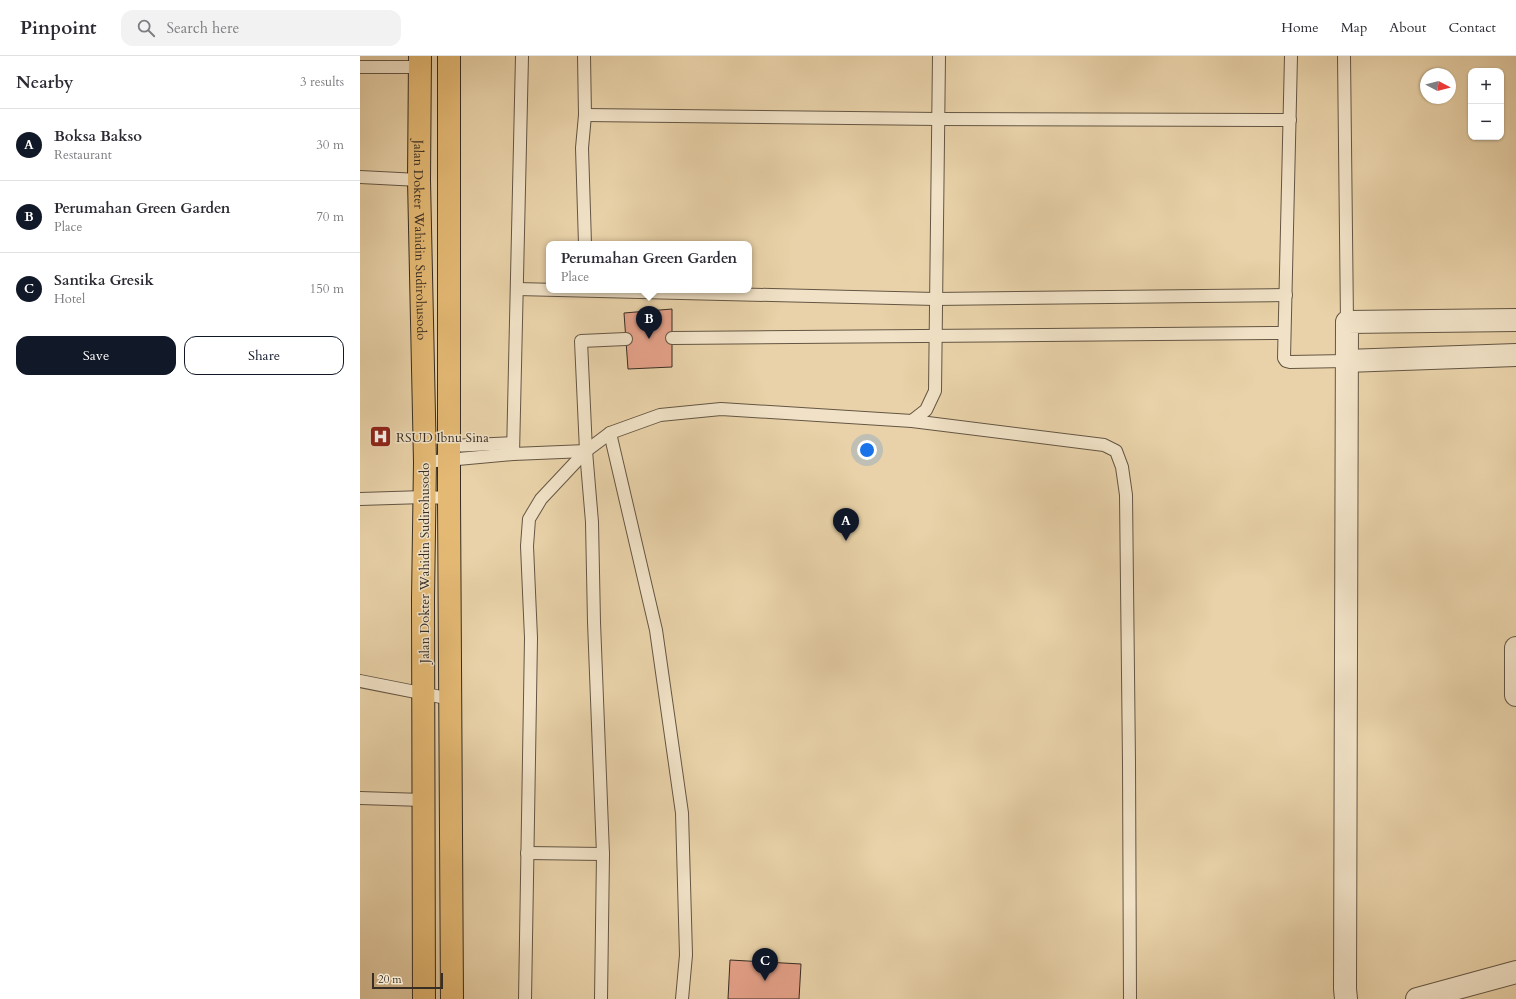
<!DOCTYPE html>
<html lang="en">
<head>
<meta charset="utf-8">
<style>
	:root { --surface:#fff; --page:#f2f2f3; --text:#2b2b33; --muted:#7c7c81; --line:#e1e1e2; --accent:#111827 }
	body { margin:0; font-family:Cardo,serif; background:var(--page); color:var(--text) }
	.controls { position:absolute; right:12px; top:12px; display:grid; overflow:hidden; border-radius:8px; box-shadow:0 1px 3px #0004 }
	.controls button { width:36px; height:36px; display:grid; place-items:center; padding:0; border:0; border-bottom:1px solid var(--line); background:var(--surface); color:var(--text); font:20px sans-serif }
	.compass { position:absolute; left:1060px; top:12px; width:36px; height:36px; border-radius:50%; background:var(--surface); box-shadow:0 1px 3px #0004; rotate:97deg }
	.scale { position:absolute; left:12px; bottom:10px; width:71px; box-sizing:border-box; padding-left:4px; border:2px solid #372d23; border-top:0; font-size:11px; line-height:14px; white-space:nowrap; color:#372d23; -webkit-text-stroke:3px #f1e2c7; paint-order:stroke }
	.you { position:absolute; left:507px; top:394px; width:14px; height:14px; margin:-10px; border:3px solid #fff; border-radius:50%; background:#1a73e8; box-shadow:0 0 0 6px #1a73e833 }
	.badge { display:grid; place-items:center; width:26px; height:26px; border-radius:50%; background:var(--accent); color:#fff; font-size:13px; font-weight:700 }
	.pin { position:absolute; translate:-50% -33px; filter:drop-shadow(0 1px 2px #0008) }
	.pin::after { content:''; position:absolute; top:21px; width:14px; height:12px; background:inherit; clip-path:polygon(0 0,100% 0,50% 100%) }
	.popup { position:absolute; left:186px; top:185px; width:206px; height:52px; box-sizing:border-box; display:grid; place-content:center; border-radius:8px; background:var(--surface); filter:drop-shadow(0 1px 3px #0005); font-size:13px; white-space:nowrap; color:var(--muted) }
	.popup b { font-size:15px; color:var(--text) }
	.popup::after { content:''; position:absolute; left:50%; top:100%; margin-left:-8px; border:8px solid transparent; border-top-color:var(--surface) }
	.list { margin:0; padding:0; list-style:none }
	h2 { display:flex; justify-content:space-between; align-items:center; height:52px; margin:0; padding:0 16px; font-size:17px }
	h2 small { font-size:13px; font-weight:400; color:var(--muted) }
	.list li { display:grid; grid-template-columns:26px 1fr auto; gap:12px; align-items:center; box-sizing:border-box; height:72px; padding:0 16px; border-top:1px solid var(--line) }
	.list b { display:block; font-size:15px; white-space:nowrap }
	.list p { margin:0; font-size:13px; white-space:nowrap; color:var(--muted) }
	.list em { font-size:13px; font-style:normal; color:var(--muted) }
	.actions { display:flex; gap:8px; padding:12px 16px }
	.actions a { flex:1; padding:9px 0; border:1px solid var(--accent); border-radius:12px; text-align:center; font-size:14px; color:var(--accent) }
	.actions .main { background:var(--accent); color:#fff }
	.icon { flex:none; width:22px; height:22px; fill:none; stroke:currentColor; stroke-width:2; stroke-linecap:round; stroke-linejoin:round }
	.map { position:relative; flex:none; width:1156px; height:943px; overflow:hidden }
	header { display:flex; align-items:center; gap:24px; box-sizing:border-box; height:56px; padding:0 20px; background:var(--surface); border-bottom:1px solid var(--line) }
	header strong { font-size:19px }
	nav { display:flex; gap:22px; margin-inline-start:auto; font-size:14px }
	.search { width:280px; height:36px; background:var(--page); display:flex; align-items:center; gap:10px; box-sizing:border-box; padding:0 14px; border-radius:12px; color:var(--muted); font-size:15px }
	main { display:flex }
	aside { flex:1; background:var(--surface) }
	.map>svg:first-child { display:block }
	.building { fill:#e5a28a; stroke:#372d23 }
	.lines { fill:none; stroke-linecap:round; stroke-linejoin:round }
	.lane-casing { stroke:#645644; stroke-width:14 }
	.street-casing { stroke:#645644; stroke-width:24 }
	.highway-casing { stroke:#372d23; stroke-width:24 }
	.lane { stroke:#f1e2c7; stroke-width:12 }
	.street { stroke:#f1e2c7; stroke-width:22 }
	.highway { stroke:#e4b974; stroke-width:22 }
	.labels { text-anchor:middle; stroke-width:3; stroke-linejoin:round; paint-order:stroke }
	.street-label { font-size:13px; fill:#372d23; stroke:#f1e2c7 }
	.poi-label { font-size:13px; fill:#372d23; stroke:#f1e2c7; text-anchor:start }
</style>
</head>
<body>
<header>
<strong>Pinpoint</strong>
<div class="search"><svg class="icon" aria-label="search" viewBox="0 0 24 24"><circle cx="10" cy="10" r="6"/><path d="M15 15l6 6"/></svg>Search here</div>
<nav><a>Home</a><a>Map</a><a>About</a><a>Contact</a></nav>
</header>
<main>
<aside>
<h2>Nearby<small>3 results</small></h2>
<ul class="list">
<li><span class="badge">A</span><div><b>Boksa Bakso</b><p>Restaurant</p></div><em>30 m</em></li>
<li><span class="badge">B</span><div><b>Perumahan Green Garden</b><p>Place</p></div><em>70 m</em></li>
<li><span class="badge">C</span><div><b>Santika Gresik</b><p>Hotel</p></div><em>150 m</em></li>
</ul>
<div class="actions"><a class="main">Save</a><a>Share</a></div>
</aside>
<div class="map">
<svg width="1156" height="943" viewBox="0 0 1156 943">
	<rect width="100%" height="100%" fill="#e9d2a9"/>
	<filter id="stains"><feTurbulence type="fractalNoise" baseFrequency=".005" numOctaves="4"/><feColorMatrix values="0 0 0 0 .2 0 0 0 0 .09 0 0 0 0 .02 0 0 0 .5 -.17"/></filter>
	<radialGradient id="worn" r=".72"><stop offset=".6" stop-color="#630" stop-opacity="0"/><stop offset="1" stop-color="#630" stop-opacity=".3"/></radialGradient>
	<g class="building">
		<path d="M312,253V311L268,313L264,257Z"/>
		<path d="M370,904L441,908L439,943H368Z"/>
	</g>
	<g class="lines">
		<defs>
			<g id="lane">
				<path d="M224,0L225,59L222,92L225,188"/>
				<path d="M931,0L924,302L926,305L930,306L986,305"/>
				<path d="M984,0L987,266"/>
				<path d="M0,11H60"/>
				<path d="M225,59L578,63L930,64"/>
				<path d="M0,121L59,124"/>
				<path d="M157,233L575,243L926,239"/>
				<path d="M312,282L924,277"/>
				<path d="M552,365L744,389L756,395L762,411L766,439L769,706L770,943"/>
				<path d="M250,377L296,574L322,757L326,899L322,943"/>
				<path d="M90,390L153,387"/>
				<path d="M153,398L162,0"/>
				<path d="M65,406L153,398L226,395"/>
				<path d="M0,443L64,441L89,442"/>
				<path d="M0,625L91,643"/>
				<path d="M0,742L63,744"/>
				<path d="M167,797L243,798"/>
				<path d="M165,943L171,582L167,490L169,463L181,443L226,395L250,377L300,359L361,353L552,365L566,354L575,335L579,0"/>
				<path d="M241,943L243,798L234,566L232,466L226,395L221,285L266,283"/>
			</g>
			<g id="street">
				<path d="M986,305L1156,299"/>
				<path d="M1156,592V639"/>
				<path d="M986,943L985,933L987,266L1156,264"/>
				<path d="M1057,943L1156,916"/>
			</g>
			<g id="highway">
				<path id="s1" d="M60,0L59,124L65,406L63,543L64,943"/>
				<path d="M89,0V442L92,943"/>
			</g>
		</defs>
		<use href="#lane" class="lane-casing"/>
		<use href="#street" class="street-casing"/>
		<use href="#highway" class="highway-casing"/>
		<use href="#lane" class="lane"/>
		<use href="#street" class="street"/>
		<use href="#highway" class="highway"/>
	</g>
	<defs>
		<symbol id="hospital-square" viewBox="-11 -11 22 22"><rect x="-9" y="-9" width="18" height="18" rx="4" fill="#8f2418" stroke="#f1e2c7"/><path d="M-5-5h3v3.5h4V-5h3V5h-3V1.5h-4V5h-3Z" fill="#fff"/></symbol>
	</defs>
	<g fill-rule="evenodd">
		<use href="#hospital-square" x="8" y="368" width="25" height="25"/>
	</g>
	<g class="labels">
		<g class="street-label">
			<text dy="5" stroke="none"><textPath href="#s1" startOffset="184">Jalan Dokter Wahidin Sudirohusodo</textPath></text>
			<text transform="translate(64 507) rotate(-90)" y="5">Jalan Dokter Wahidin Sudirohusodo</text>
		</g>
		<g class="poi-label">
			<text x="36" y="386">RSUD Ibnu Sina</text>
		</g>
	</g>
	<rect width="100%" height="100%" filter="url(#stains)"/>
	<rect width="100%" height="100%" fill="url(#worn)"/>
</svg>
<div class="controls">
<button>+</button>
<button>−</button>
</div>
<svg class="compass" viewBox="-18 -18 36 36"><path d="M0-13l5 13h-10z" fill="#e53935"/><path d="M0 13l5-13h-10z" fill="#7c7c81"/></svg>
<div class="scale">20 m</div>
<div class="you"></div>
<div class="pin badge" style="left:486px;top:485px">A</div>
<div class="pin badge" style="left:289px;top:283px">B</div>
<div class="popup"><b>Perumahan Green Garden</b>Place</div>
<div class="pin badge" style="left:405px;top:925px">C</div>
</div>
</main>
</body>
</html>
